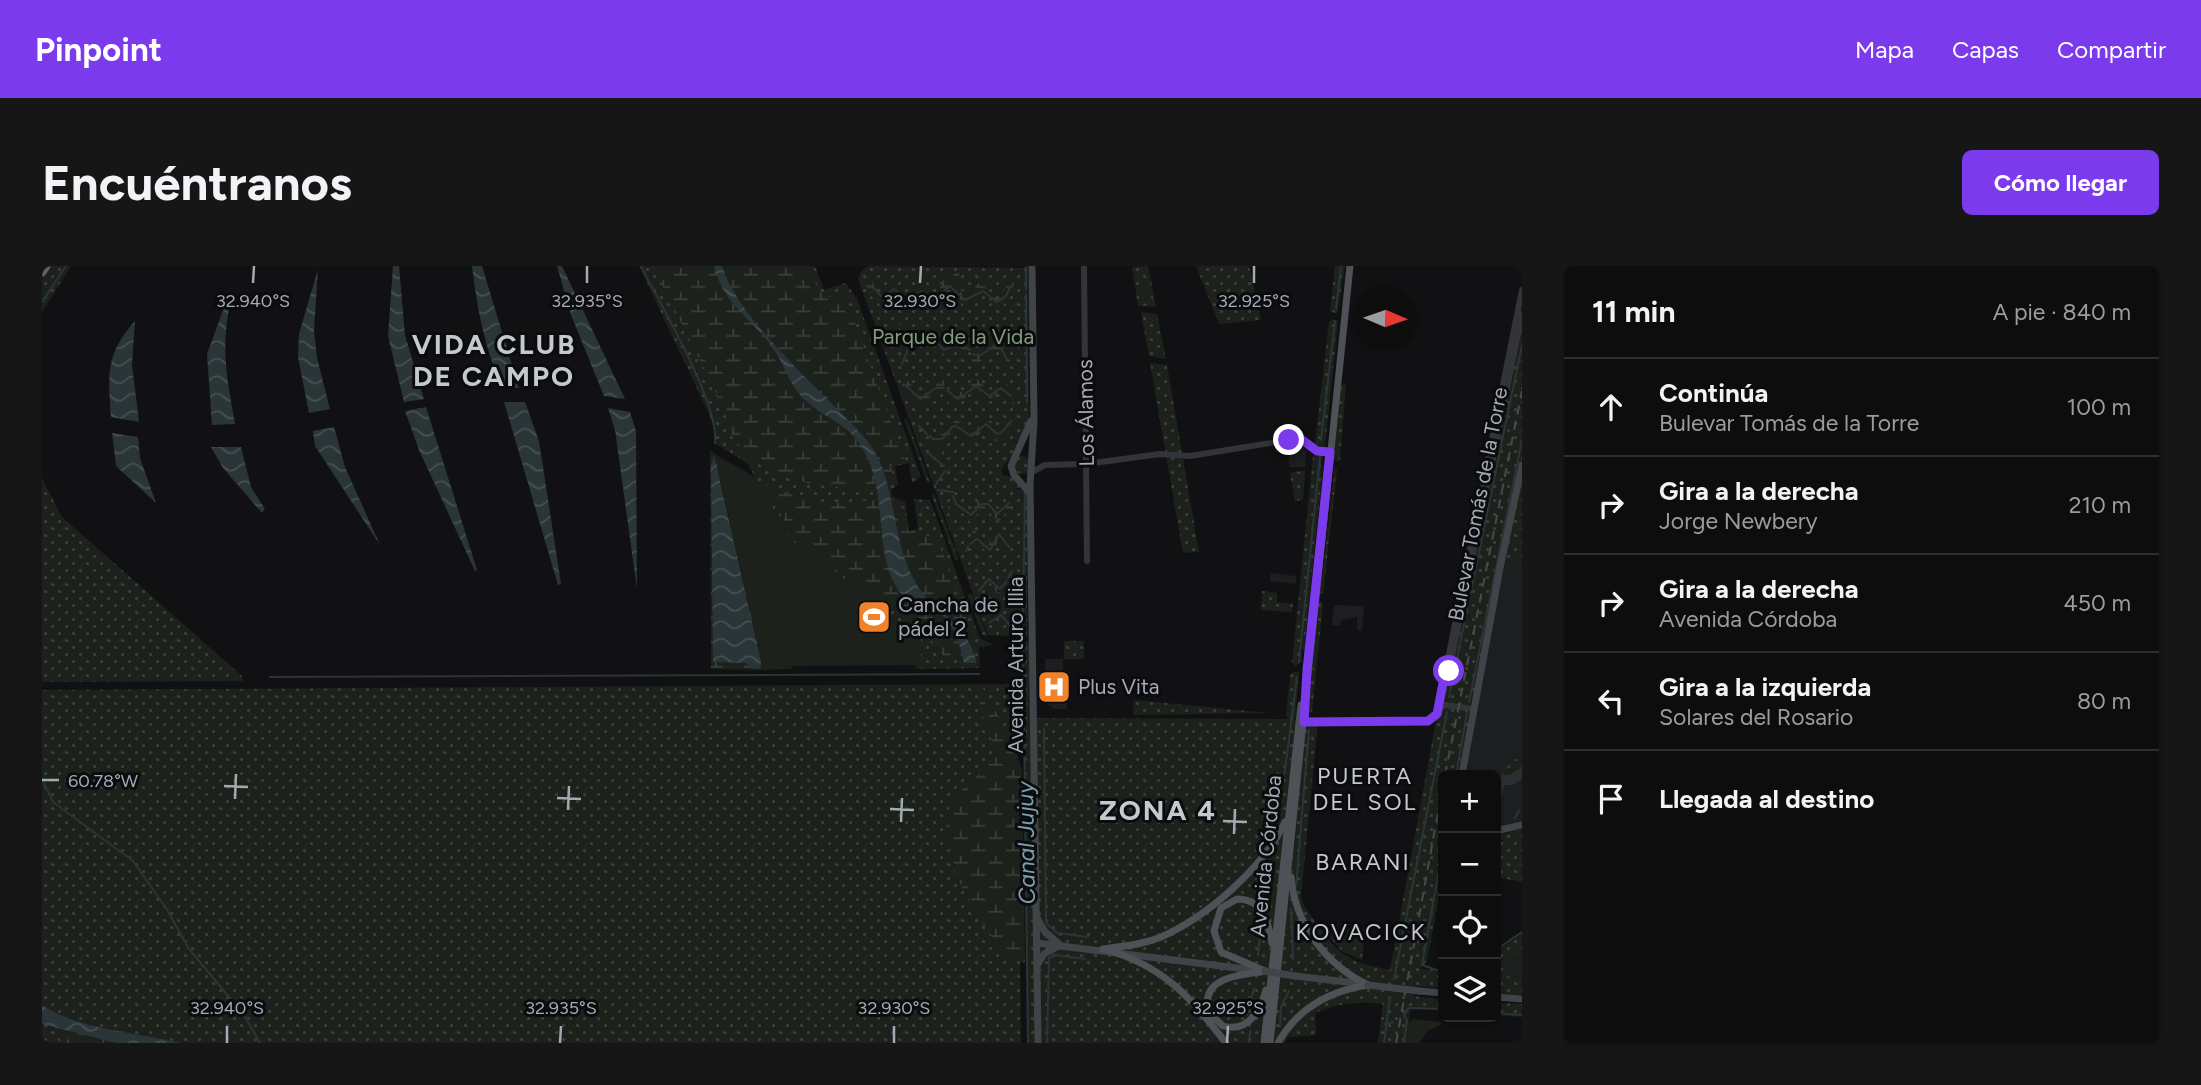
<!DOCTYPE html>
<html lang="es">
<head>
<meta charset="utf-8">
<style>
	:root { --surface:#0d0d0e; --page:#161617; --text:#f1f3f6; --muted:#9a9c9e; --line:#2d2d2e; --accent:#7c3aed }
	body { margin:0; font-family:Figtree,sans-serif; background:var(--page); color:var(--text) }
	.controls { position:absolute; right:21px; bottom:21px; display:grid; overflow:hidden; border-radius:10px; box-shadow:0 2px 5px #0004 }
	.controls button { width:63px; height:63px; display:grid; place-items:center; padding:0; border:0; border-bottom:2px solid var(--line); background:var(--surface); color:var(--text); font:35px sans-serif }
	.compass { position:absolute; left:1312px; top:21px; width:63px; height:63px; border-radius:50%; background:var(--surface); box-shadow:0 2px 5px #0004; rotate:92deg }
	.stop { position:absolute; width:21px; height:21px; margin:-16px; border:5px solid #7c3aed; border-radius:50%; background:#fff }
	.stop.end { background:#7c3aed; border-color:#fff; box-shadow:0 2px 7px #0008 }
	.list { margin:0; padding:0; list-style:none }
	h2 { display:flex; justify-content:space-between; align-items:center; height:91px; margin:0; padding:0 28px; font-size:30px }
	h2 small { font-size:23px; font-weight:400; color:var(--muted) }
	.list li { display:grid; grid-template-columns:46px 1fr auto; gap:21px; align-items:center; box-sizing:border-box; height:98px; padding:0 28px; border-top:2px solid var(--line) }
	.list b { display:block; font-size:26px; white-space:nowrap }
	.list p { margin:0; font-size:23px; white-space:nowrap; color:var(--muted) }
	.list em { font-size:23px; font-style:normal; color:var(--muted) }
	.icon { flex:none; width:38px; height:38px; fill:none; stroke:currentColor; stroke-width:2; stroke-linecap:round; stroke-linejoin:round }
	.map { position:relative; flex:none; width:1480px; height:777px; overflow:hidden; border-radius:10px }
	header { display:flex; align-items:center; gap:42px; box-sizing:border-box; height:98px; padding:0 35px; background:var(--accent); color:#fff }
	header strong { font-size:33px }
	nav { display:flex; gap:38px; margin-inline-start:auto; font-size:24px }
	.intro { display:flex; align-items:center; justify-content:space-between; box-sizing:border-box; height:168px; padding:0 42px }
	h1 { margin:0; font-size:49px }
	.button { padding:18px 32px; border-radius:10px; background:var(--accent); color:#fff; font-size:24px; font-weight:700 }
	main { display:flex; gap:42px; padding:0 42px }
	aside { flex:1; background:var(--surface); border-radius:10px; box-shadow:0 2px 5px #0004 }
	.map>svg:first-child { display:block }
	.built { fill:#1d1e20 }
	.grass { fill:url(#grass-dots) }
	.wetland { fill:url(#wetland-marsh) }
	.garden { fill:#1c221b }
	.water { fill:url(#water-waves) }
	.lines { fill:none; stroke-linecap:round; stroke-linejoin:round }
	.stream { stroke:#2a3538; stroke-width:2 }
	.taxiway { stroke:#2c2e31; stroke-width:10 }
	.tertiary { stroke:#323438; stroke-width:6 }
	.secondary { stroke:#404448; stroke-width:7 }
	.primary { stroke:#4e5257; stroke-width:7 }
	.motorway { stroke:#5e6369; stroke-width:9 }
	.rail { stroke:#474b4f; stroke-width:2; stroke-dasharray:9 7; stroke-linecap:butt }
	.secondary-bridge { stroke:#404448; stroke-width:7 }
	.route { stroke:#7c3aed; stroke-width:9 }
	.ticks { fill:none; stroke:#a2abb3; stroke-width:2.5 }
	.labels { text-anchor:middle; stroke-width:6; stroke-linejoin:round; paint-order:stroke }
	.park-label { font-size:21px; fill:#7f9f79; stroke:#0c0c0e }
	.street-label { font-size:21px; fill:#a2abb3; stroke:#0c0c0e }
	.poi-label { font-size:21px; fill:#a2abb3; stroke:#0c0c0e; text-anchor:start }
	.neighbourhood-label { font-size:23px; letter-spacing:2px; fill:#c3c9cf; stroke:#0c0c0e }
	.water-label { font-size:23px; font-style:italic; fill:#78a2af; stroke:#0c0c0e }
	.district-label { font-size:28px; font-weight:bold; letter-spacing:2px; fill:#c3c9cf; stroke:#0c0c0e }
	.ticks-label { font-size:18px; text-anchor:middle; fill:#a2abb3; stroke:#0c0c0e; stroke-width:6; stroke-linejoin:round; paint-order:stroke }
</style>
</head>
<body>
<header>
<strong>Pinpoint</strong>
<nav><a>Mapa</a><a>Capas</a><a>Compartir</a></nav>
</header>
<div class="intro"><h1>Encuéntranos</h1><a class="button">Cómo llegar</a></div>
<main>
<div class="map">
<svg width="1480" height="777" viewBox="0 0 1480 777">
	<defs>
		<pattern id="grass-dots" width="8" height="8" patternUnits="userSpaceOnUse" patternTransform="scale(1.75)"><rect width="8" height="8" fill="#1c221b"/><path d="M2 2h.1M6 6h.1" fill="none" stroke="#3a3f3a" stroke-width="1.8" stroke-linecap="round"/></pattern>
		<pattern id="wetland-marsh" width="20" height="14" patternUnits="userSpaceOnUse" patternTransform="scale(1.75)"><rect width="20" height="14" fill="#1c221b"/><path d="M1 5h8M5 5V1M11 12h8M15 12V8" fill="none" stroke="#3a3f3a"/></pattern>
		<pattern id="water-waves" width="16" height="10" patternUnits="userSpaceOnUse" patternTransform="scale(1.75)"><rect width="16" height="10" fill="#2a3538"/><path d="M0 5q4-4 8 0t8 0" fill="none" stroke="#465052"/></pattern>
	</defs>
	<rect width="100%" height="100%" fill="#111113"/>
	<g class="built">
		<path d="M1257,177L1264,185L1263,201H1247L1246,187L1250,178Z"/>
		<path d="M1480,213V556L1454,562V509H1424L1462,293Z"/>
		<path d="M1229,307L1254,310V318L1228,315Z"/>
		<path d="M1292,339L1322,340L1320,365L1315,364V351L1299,354L1298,360L1290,359Z"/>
		<path d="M1003,393H1021V431H1025V443H1012L1003,436Z"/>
		<path d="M1480,678V715L1454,714V695Z"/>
	</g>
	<g class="grass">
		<path d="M0,0H29L0,46Z"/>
		<path d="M597,0H773L782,24L804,17L815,33L879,211L870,217L867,197L853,200L856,219L849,224L850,230L863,236L867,265L876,263L872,233L888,234L938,372L952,379L937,381L938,402L879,403V374L820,326L749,274L705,197L672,177L673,166L667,148Z"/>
		<path d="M827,0L986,2L987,154L980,175L967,176L979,177L959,204L961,209L969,211L980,221L971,223H980L986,228L985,371L946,369L816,13L820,4Z"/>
		<path d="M1106,0L1114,41L1096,40L1090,1Z"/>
		<path d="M1154,0H1207L1219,54L1177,58Z"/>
		<path d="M1293,0H1303L1295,48L1288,45Z"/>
		<path d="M1099,46L1115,48L1124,93L1107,90Z"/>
		<path d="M1480,48V199L1420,509H1401V607L1385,695L1378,703L1401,704V722L1374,720L1372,730L1401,734V744L1369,741L1363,777H1336L1341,738C1316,735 1297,737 1273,747L1274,769L1246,771L1243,777H986L981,377L992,374L993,452L1248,453L1244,449L1248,410L1251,406H1257L1253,454L1276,456L1259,630C1261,640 1266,646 1272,654C1297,690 1305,695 1348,704L1402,412Z"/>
		<path d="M1291,53L1296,55L1283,179L1281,182L1273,178L1287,56Z"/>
		<path d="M1108,97L1125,99L1157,286L1141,287Z"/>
		<path d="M1304,117L1298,194L1296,195L1292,193L1293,184H1295L1293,182L1299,120Z"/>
		<path d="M862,153H865L889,219L884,213Z"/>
		<path d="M1275,187L1281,188L1279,199L1281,200L1262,384H1259L1260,396L1253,400L1250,396L1271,190Z"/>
		<circle cx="980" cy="199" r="9"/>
		<path d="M1293,201L1295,204L1281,328H1278Z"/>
		<path d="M1263,204L1261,234L1253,235L1248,207Z"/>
		<path d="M0,212L20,251L200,410L201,415L0,416Z"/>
		<path d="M1480,213V297L1462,293Z"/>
		<path d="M892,226V227L917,294H913L890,230Z"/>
		<path d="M1220,325L1235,327V336L1251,338L1250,346L1219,344Z"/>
		<path d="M925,328H930L946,372L940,368Z"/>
		<path d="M1277,334L1281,337L1270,446L1266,447Z"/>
		<rect x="1022" y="375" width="20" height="18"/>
		<path d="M975,418L979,777H139C95,767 39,763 0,739V424Z"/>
		<path d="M1092,434L1226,447L1091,449Z"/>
		<path d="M1469,492L1480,495V503L1468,510L1460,508L1461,500H1467Z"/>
		<path d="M1480,563V616L1454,611V570Z"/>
		<path d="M1280,663H1323L1320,694L1301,686Z"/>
		<path d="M1480,668V684L1463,696L1462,710L1480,712V729L1454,727V686Z"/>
		<path d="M1454,737L1480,738V751L1454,749Z"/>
		<path d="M0,758L74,777H0Z"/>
	</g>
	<g class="wetland">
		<path d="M611,0H765L777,24L785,31L803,29L862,193L849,199L852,217L832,224L772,219L734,208L707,192L691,172L679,137Z"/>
		<path d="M918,5L915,19L925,30L938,16H943L948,29L957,33L967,15L972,17L966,36L953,44L945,31L936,28L923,42L914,26L906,24L892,44L879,28L873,30L865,40L853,26L838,39L825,26L826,14H830L834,25L840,28L852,16L862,31L870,28L877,18L893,32L904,9Z"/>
		<path d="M856,59H860L868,73L872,74L892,59L902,77L912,76L919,67H923L930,81L925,86L915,80L899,91L890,76L885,74L865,87L854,65Z"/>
		<path d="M952,66H956L968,89V97H961L958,86L952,83L941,90L938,98L931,100L929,92L933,86L941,85Z"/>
		<path d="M933,110L947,126L959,115L974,125L973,138L965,137L958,125L943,138L929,126L915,140L908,141L904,128L908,121L914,128L922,124Z"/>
		<path d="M896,111L903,116L900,126H894L883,135L878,147H874V136L860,124V114H865L879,130L888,124Z"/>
		<path d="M969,148L974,150L969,163L954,176L946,164H941L929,177L917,166H910L902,177L904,186L914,187L908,194L890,179L889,167L892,170L901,168L913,152L929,167L944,151L949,152L951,159L959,164Z"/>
		<path d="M668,184L676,190V204L722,404L669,403Z"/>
		<path d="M721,218C747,228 774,238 802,237C823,237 842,228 862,237L866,265L876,263L897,278L933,375L907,396C866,347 810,321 764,280C745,263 734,239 721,218Z"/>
		<path d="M941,229L954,244L969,234L970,240L957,255L943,243H939L929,257L919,245L913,246L911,251L905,246L909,231L916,230L921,242L930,245Z"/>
		<path d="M931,262L946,280L953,268L961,266L968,277L969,288L958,273L948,288L933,277L930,280L927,276Z"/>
		<path d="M949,308L958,321L962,315L965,318L961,326L955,327L947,315L936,328V323Z"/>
		<path d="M940,420L970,476L980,504L983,697C955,693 918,621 909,595C904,579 902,557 908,541C914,521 944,512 953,482L940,449L936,424Z"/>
		<path d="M18,763L74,777H18Z"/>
	</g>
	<g class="garden">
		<path d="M1107,17L1110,36L1100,38L1097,19Z"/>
		<path d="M676,190L713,211L749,274L820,326L879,375V403H874L873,399L750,400L749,403L722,404L676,204Z"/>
		<path d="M1371,753L1399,756V759L1386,765L1377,777H1363L1366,757Z"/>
	</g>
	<g class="water">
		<path d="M351,0H357L363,69L382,133L362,136L346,70Z"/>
		<path d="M430,0H440L477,122H460C443,82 435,44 430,0Z"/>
		<path d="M515,0H520L583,133L562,130L529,49Z"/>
		<path d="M672,0H680C698,57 782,126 822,171C855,208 848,267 870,310C888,348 922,349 935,397H922C918,378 911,352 891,343C878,336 864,337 855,322C829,280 850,223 815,174C802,157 780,150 764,135C748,121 743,99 730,81C709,51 682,40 672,0Z"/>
		<path d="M276,3L272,65L275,92L288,143L267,147L256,91L257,68Z"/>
		<path d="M187,28H190C178,81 184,105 193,158L170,159L165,88Z"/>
		<path d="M93,55L90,99L97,156L69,151C66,108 63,89 93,55Z"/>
		<path d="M462,136H483L497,175L519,318L516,319Z"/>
		<path d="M384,141L435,304L433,305L377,184L363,145Z"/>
		<path d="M566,142L588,146L594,165L595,323L573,164Z"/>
		<path d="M292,161L303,201L338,279L273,180L271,165Z"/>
		<path d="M70,167L96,171L98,192L114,237L74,200Z"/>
		<path d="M169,181H199L209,221L223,243L220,247L181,202Z"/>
		<path d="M672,189L719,396L718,403L708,402L705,397L671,396L669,200Z"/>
		<path d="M0,739C39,764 94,766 139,777H74L0,758Z"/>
	</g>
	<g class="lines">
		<g class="stream">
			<path d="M599,0C619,40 677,136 673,177"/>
			<path d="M984,1V23"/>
			<path d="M825,20H830L840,31L852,23L866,34L879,25L890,35L908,20L923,34L941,25L955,36L964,30L968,21"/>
			<path d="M984,29L985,136"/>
			<path d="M0,36L24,0"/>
			<path d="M1294,43L1299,0"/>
			<path d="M857,63L867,81L887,69L902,84L918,77L928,84"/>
			<path d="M931,88L938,90L953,79H957L965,93"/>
			<path d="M860,98L867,81"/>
			<path d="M862,118L878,133L894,122H902"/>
			<path d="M906,125L916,133L934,120L947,130L959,122L969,130"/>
			<path d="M877,160L885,168"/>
			<path d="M888,170L891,173H900L910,161L914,160L929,170L944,158L955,168L959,167L969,155"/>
			<path d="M1279,174L1293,55"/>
			<path d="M886,187L902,200"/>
			<path d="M894,218L903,205"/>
			<path d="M896,224L911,226"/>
			<path d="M911,230L914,238L929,249L940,238H946L955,248L967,237"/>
			<path d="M928,278L935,273L948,284L957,268L967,281"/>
			<path d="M924,285L926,281"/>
			<path d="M966,312L970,305"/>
			<path d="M937,325L947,313L958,323L964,316"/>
			<path d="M981,349L983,227"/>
			<path d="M981,353V371"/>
			<path d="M947,357L959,349L968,360"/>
			<path d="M981,377L986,777"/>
			<path d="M1257,396L1278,191"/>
			<path d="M228,411L937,408"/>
			<path d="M1407,431L1480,79"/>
			<path d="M1427,436L1480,174"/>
			<path d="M1002,463L1004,657L1015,667L1046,671"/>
			<path d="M1414,509L1425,447"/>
			<path d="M0,513L11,536L91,595L124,642L147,683L202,749L218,777"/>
			<path d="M1473,552L1477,544"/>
			<path d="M1225,579L1243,504L1255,411"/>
			<path d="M1401,581L1380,699L1401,706"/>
			<path d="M1254,620L1267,464"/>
			<path d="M1221,638L1226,597"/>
			<path d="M1249,642L1251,693"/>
			<path d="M1454,684L1480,666"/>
			<path d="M1216,689L1219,659"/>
			<path d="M1352,713L1405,446"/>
			<path d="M1454,747L1480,749"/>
			<path d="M1205,749L1212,722"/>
			<path d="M1343,758L1351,756"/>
			<path d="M1238,761L1239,741L1247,725"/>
			<path d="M1005,777L1007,692L1013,689L1043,693"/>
			<path d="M1207,777L1208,765"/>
			<path d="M1342,777L1348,731"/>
			<path d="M1362,777L1365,754L1362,750L1366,742L1401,743"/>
		</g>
		<path class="taxiway" d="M1456,525L1458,514H1469L1480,507"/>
		<g class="tertiary">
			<path d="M1042,0L1045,295"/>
			<path d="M990,206L1003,199L1044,198L1118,188L1148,190L1259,172L1275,185L1288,186"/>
			<path d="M1403,410L1407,405L1480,48"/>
			<path d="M1395,448L1480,24"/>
			<path d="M1262,456L1386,455L1402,439L1432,443"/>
		</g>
		<g class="secondary">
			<path d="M990,0L992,155L988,219L996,777"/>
			<path d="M987,226L972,209L969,200L989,155"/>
			<path d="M1420,509L1458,302L1480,199"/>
			<path d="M1454,565L1480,559"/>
			<path d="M995,652L1003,666L1018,679"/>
			<path d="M995,677L1219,705"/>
			<path d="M996,698L1002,688L1015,681"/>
			<path d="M1253,710L1322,718"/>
			<path d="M1377,725L1401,727"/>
			<path d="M1454,731L1480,733"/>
		</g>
		<g class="primary">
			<path d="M1249,611C1253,658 1284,699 1326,719"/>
			<path d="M1061,683C1081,680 1100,679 1119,671C1165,651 1222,601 1243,556"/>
			<path d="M1065,684C1123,701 1148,731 1184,777"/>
			<path d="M1223,705L1179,686L1172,665L1179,642L1195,633C1221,633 1226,655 1230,677"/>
			<path d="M1219,706C1195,709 1157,712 1167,747L1181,760C1206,767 1218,745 1224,724"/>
			<path d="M1222,777L1259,439"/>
			<path d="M1228,777L1308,0"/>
			<path d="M1236,777C1255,743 1287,725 1326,719"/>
		</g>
		<path class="motorway" d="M0,6L4,0"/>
		<g class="rail">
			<path d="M1403,509L1480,125"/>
			<path d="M1354,777L1401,519"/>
		</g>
		<g class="secondary-bridge">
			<path d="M1223,705L1253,710"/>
			<path d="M1326,719L1377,725"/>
		</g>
	</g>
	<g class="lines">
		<path class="route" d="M1247,174L1259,173L1275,185L1288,186L1265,404L1262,456L1386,455L1395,448L1402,412L1407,405"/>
	</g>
	<path class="ticks" d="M211,17L212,0M545,17V0M878,17L879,0M1212,17V0M0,514H17M182,520L206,521M515,532L539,533M193,533L194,508M848,543L872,544M526,544L527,520M1181,555L1205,556M859,556L860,532M1192,568L1193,543M185,777V760M518,777L519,760M852,777V760M1185,777L1186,760"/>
	<defs>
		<symbol id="stadium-square" viewBox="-11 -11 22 22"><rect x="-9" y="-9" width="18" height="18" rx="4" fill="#f2822a" stroke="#0c0c0e"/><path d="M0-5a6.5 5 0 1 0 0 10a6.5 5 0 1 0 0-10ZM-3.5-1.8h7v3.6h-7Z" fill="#fff"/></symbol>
		<symbol id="hospital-square" viewBox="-11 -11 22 22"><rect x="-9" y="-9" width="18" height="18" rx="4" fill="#f2822a" stroke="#0c0c0e"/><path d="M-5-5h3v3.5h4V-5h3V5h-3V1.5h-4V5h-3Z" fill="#fff"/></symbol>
	</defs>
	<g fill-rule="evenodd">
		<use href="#stadium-square" x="813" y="332" width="38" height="38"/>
		<use href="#hospital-square" x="993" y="402" width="38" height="38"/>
	</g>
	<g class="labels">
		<g class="park-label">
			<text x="911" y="78">Parque de la Vida</text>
		</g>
		<g class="street-label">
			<text transform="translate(1044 147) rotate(-91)" y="7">Los Álamos</text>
			<text transform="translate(1436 238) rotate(-79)" y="7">Bulevar Tomás de la Torre</text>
			<text transform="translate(974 399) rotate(-90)" y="7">Avenida Arturo Illia</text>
			<text transform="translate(1224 590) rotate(-84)" y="7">Avenida Córdoba</text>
		</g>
		<g class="poi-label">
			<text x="856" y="346">Cancha de<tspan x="856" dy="24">pádel 2</tspan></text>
			<text x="1036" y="428">Plus Vita</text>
		</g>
		<g class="neighbourhood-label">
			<text x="1323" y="518">PUERTA<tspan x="1323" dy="26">DEL SOL</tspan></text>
			<text x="1321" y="604">BARANI</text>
			<text x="1319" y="674">KOVACICK</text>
		</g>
		<g class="water-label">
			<text transform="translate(984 577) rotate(-91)" y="8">Canal Jujuy</text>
		</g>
		<g class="district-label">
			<text x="452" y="88">VIDA CLUB<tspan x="452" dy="32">DE CAMPO</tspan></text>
			<text x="1116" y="554">ZONA 4</text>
		</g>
	</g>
	<g class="ticks-label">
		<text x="211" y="41">32.940°S</text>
		<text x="545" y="41">32.935°S</text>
		<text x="878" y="41">32.930°S</text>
		<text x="1212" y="41">32.925°S</text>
		<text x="61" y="521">60.78°W</text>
		<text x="185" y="748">32.940°S</text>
		<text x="519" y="748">32.935°S</text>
		<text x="852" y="748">32.930°S</text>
		<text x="1186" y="748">32.925°S</text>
	</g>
</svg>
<div class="controls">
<button>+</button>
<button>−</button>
<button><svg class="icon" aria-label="locate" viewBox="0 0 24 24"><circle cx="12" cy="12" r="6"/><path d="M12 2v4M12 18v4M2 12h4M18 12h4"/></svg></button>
<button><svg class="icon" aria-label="layers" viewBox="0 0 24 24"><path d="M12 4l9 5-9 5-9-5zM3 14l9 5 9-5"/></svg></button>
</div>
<svg class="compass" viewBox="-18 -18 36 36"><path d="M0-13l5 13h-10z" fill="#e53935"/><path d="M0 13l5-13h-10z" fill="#9a9c9e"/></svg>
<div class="stop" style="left:1407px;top:405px"></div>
<div class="stop end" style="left:1247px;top:174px"></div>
</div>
<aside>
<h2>11 min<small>A pie · 840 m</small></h2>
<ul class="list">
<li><svg class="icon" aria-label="ahead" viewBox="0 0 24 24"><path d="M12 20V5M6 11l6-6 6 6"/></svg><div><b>Continúa</b><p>Bulevar Tomás de la Torre</p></div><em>100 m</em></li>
<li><svg class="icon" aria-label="right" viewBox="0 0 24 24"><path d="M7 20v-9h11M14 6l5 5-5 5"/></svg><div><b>Gira a la derecha</b><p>Jorge Newbery</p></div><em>210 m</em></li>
<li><svg class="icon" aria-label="right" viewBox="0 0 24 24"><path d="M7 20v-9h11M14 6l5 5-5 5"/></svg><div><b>Gira a la derecha</b><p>Avenida Córdoba</p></div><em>450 m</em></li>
<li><svg class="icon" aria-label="left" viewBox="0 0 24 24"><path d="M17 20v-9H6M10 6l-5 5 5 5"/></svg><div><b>Gira a la izquierda</b><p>Solares del Rosario</p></div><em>80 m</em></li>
<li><svg class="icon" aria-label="arrive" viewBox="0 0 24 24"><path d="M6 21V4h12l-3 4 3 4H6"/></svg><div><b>Llegada al destino</b></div></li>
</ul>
</aside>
</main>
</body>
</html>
